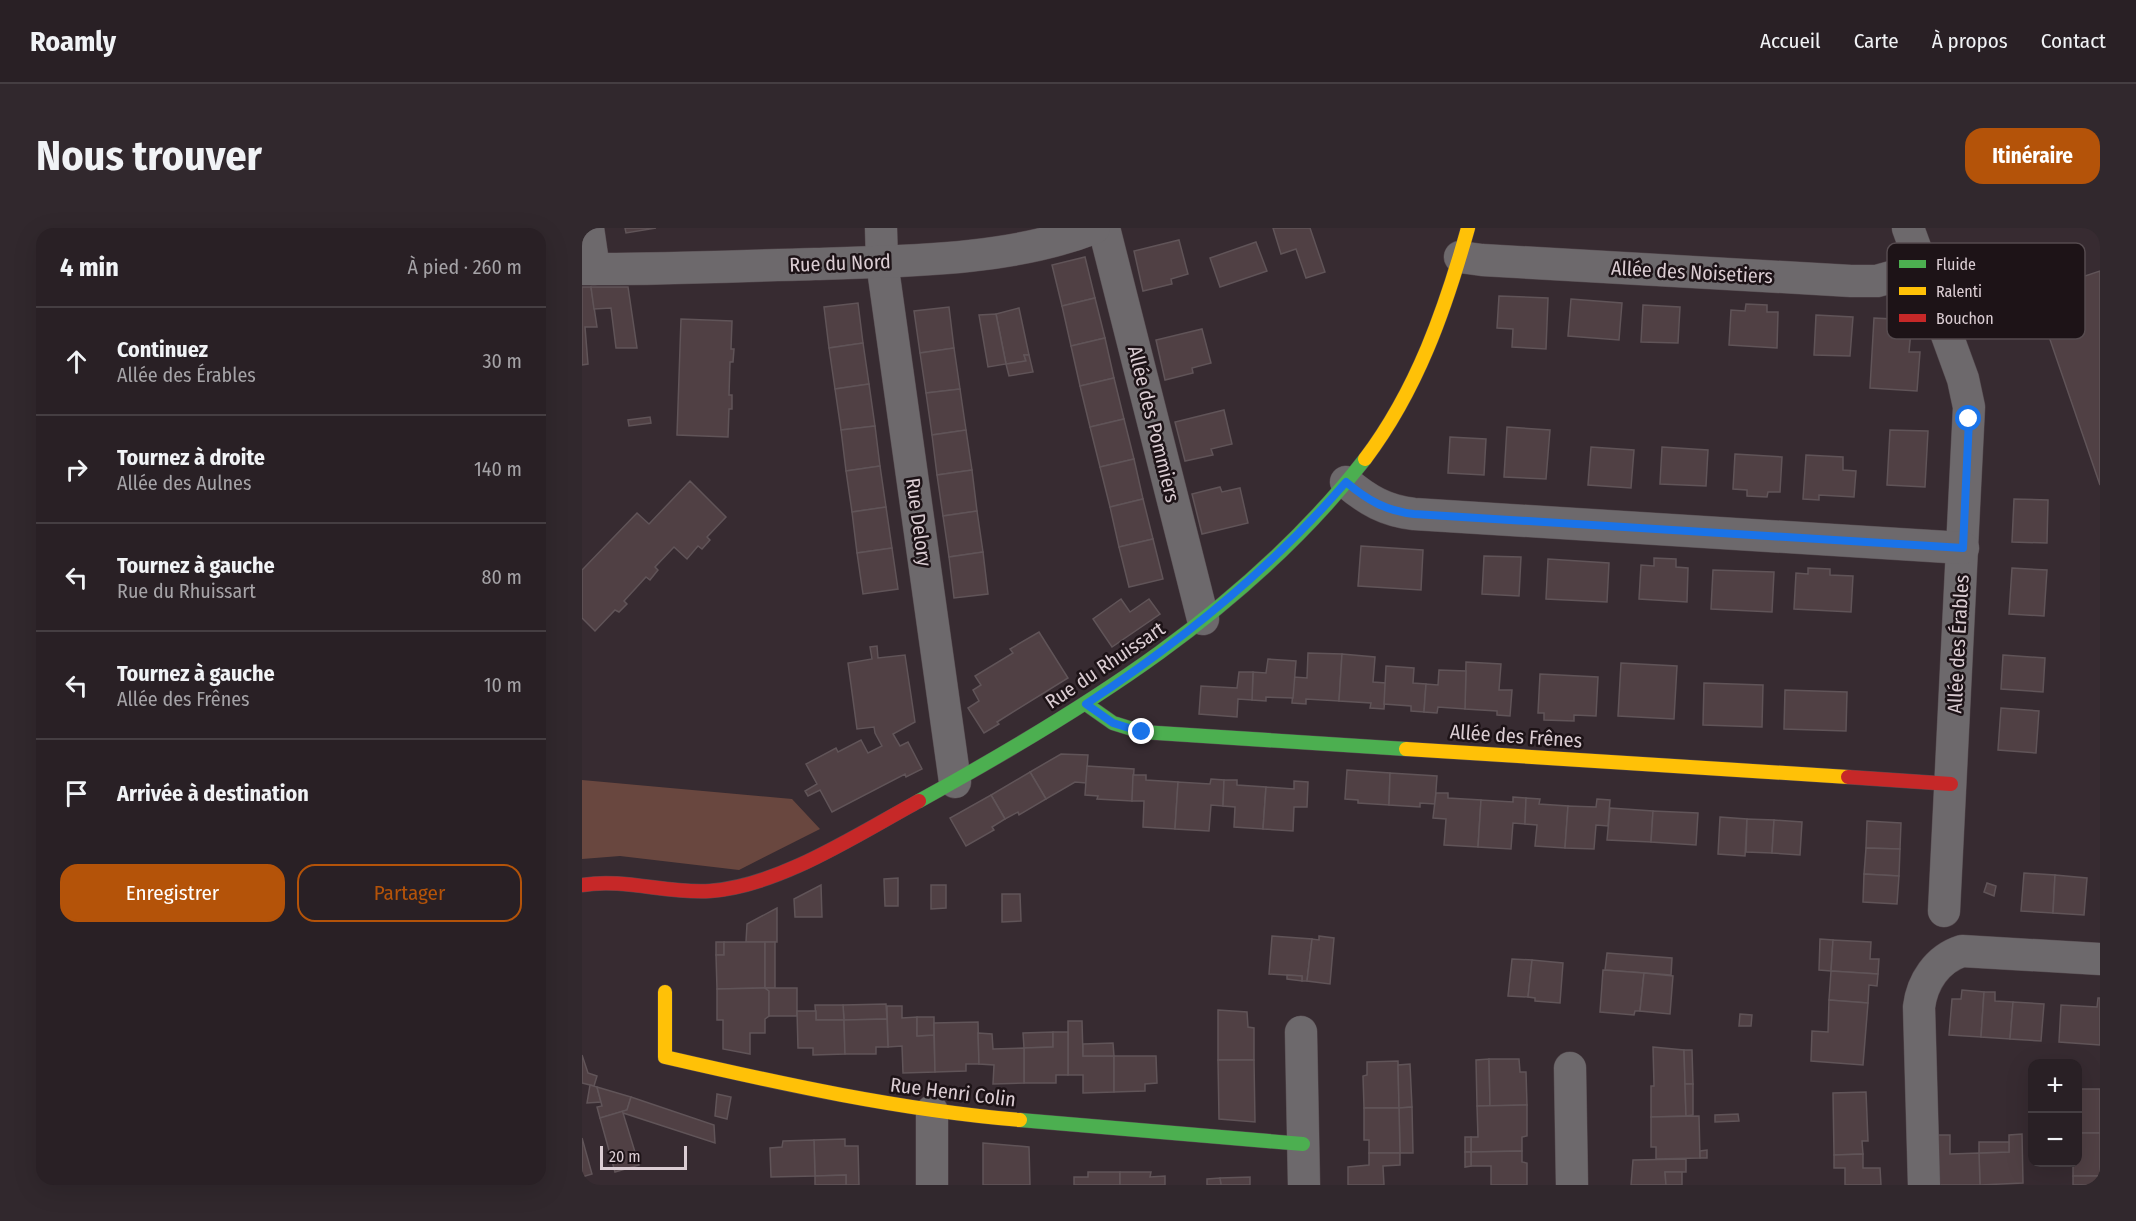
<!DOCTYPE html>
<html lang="fr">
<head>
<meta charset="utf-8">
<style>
	:root { --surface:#292025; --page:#31282d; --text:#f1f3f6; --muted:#a5a3a7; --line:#453e42; --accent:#b45309 }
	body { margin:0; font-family:"Fira Sans Condensed",sans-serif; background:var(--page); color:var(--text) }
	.controls { position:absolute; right:18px; bottom:18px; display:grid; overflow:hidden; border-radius:12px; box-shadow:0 6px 24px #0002 }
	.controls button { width:54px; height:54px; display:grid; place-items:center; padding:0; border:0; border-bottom:2px solid var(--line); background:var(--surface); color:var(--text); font:30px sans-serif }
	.scale { position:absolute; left:18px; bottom:15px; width:87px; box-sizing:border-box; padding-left:6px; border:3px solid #dbcdd3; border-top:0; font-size:16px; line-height:21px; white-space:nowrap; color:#dbcdd3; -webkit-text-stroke:4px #1d1317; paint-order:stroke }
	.stop { position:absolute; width:18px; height:18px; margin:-14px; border:4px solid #1a73e8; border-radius:50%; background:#fff }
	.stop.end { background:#1a73e8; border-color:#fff; box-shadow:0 2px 6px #0008 }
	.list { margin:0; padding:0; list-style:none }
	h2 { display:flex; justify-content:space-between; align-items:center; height:78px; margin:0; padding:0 24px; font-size:26px }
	h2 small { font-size:20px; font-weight:400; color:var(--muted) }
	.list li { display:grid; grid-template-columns:39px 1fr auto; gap:18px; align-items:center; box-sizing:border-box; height:108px; padding:0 24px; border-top:2px solid var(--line) }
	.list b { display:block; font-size:22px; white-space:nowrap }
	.list p { margin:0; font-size:20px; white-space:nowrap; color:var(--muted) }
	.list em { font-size:20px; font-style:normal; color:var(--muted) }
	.actions { display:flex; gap:12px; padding:18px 24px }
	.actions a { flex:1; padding:14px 0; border:2px solid var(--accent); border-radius:18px; text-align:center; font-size:21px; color:var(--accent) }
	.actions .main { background:var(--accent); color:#fff }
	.icon { flex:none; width:33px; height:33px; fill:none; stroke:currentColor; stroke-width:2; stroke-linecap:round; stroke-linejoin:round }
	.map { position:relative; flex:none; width:1518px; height:957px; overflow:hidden; border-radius:18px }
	header { display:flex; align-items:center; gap:36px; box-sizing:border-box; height:84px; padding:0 30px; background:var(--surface); border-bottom:2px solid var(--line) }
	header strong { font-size:28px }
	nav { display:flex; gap:33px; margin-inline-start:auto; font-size:21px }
	.intro { display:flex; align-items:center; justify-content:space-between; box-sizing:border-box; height:144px; padding:0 36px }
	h1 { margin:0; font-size:42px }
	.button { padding:15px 27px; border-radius:18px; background:var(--accent); color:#fff; font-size:21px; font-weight:700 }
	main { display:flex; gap:36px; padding:0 36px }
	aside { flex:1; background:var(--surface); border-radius:18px; box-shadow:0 6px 24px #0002 }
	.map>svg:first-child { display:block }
	.green { fill:#69473f }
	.building { fill:#504044; stroke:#605458; stroke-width:1.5 }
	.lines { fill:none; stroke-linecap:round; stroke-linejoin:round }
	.street-casing { stroke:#54494e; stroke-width:33 }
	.fast-casing { stroke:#54494e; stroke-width:15 }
	.slow-casing { stroke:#54494e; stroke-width:15 }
	.jam-casing { stroke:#54494e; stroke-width:15 }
	.street { stroke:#6d696c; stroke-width:32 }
	.fast { stroke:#4caf50; stroke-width:14 }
	.slow { stroke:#ffc107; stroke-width:14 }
	.jam { stroke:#c62828; stroke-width:14 }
	.route { stroke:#1a73e8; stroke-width:8 }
	.labels { text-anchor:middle; stroke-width:5; stroke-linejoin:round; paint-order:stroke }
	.street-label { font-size:20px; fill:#dbcdd3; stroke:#1d1317 }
	.key { fill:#1d1317; stroke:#564b4f; stroke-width:1.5 }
	.key-label { font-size:16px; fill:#dbcdd3 }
</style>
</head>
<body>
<header>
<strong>Roamly</strong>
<nav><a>Accueil</a><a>Carte</a><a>À propos</a><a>Contact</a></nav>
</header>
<div class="intro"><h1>Nous trouver</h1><a class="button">Itinéraire</a></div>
<main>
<aside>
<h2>4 min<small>À pied · 260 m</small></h2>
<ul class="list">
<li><svg class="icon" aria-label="ahead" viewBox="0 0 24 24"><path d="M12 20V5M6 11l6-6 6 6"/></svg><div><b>Continuez</b><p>Allée des Érables</p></div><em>30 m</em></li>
<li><svg class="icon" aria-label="right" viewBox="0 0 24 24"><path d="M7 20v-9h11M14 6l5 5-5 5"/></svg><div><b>Tournez à droite</b><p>Allée des Aulnes</p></div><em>140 m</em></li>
<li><svg class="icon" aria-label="left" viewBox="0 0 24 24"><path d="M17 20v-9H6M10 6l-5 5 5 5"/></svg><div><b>Tournez à gauche</b><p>Rue du Rhuissart</p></div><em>80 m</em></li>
<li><svg class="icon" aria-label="left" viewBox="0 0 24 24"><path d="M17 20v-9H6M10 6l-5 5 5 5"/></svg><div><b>Tournez à gauche</b><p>Allée des Frênes</p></div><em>10 m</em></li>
<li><svg class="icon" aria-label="arrive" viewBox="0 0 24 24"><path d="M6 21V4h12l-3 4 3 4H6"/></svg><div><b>Arrivée à destination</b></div></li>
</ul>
<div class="actions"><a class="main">Enregistrer</a><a>Partager</a></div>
</aside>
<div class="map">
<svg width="1518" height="957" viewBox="0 0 1518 957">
	<rect width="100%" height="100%" fill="#372b31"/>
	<path class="green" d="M0,552L210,571L238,601L157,642L38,628L0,631Z"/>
	<g class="building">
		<path d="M43,0H74L44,5Z"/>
		<path d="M691,0H728L743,44L724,50L714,21L699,26Z"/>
		<path d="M597,12L606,46L589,51L590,56L561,63L552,23Z"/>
		<path d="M674,14L685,43L638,59L628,30Z"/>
		<path d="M503,29L513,70L480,78L470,37Z"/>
		<path d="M1518,43V257L1452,65Z"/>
		<path d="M0,59H9L15,99H3L6,136L0,137Z"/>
		<path d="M9,59H46L55,120H34L29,80L12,81Z"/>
		<path d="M917,68L966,70L964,121L930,119L931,101L915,100Z"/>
		<path d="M513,70L523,110L489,118L480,78Z"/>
		<path d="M989,71L1040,75L1037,112L986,108Z"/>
		<path d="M276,75L281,115L247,120L242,79Z"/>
		<path d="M1164,76L1185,77V84H1196L1195,120L1147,117L1149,82L1163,83Z"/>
		<path d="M1061,77L1098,79L1096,115L1059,114Z"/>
		<path d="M367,79L372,120L338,125L332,83Z"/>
		<path d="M437,80L447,127H442L444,133L424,136L414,86Z"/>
		<path d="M414,86L424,136L406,139L397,87Z"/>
		<path d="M1234,87L1271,89L1268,128L1232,127Z"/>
		<path d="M1292,90L1311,91V102L1329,103L1327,124H1338L1335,163L1288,160Z"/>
		<path d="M99,91L150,93L149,121H152L151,134H148L147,167H150V181H147L146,209L95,207Z"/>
		<path d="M620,101L629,135L610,140L611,145L583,152L574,112Z"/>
		<path d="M523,110L532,150L498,158L489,118Z"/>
		<path d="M281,115L287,156L253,161L247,120Z"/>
		<path d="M372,120L378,161L344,165L338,125Z"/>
		<path d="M442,127H447L451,144L427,148L424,136L444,133Z"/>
		<path d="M532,150L542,191L508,199L498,158Z"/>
		<path d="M287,156L293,198L259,202L253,161Z"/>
		<path d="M378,161L384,202L350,207L344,165Z"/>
		<path d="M642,182L650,216L629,221L631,227L603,233L593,194Z"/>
		<path d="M68,189L69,195L47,198L46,192Z"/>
		<path d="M542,191L552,231L518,239L508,199Z"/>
		<path d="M293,198L298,238L264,243L259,202Z"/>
		<path d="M925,199L968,202L964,251L922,249Z"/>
		<path d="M384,202L390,242L355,247L350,207Z"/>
		<path d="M1308,202L1346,203L1343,259L1305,257Z"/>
		<path d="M868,209L904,211L902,247L866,245Z"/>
		<path d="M1009,219L1052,222L1049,260L1006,257Z"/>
		<path d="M1080,219L1126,222L1124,258L1078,256Z"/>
		<path d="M1153,226L1200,229L1198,264H1186L1185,269L1165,268V262L1151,261Z"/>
		<path d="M1224,227L1261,229V242L1274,243L1272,269L1237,267V272L1221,271Z"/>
		<path d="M552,231L561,271L528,279L518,239Z"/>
		<path d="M298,238L304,279L270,284L264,243Z"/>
		<path d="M390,242L395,283L361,288L355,247Z"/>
		<path d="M108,253L144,289L125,309L128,312L120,321L116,318L105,331L92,319L73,339L76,342L68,352L64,349L42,373L45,376L37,384L33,382L13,403L0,390V342L55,285L67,296Z"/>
		<path d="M638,259L640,264L658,260L666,295L620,306L610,266Z"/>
		<path d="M561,271L571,311L537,319L528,279Z"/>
		<path d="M1432,271L1466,272L1465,315L1430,314Z"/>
		<path d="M304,279L310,320L275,325L270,284Z"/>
		<path d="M395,283L401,324L367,329L361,288Z"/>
		<path d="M571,311L581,351L547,359L537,319Z"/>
		<path d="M779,318L841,322L839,362L776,358Z"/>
		<path d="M310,320L316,361L281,366L275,325Z"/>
		<path d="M401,324L406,366L372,370L367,329Z"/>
		<path d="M902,328L939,329L937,368L900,366Z"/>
		<path d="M1072,330L1094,331V339L1106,340L1105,374L1057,371L1059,337L1072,338Z"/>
		<path d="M966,331L1027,335L1025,374L964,371Z"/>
		<path d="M1226,340L1248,341V347L1271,348L1269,384L1212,381L1214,345L1226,346Z"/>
		<path d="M1430,340L1465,342L1462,388L1427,386Z"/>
		<path d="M1131,342L1192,344L1190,384L1129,381Z"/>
		<path d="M539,371L548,384L567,371L578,386L530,419L511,391Z"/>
		<path d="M457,404L486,450L415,494L417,496L402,505L386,480L397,473L391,462L399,457L393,448L431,425L428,421Z"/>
		<path d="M295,418L296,430L323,427L333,494L311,506L318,518L326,514L340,541L324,549L323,546L250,584L238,562L226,568L223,563L235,556L224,536L254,520L256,524L279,512L286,525L300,518L293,505L292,499L275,501L266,435L290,431L288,419Z"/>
		<path d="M726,425L760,426L757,473L724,471V476L710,475L712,449L725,450Z"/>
		<path d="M760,426L793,429L791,454L804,455L802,481L788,480L789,475L757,473Z"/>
		<path d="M1421,427L1463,430L1461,464L1419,461Z"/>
		<path d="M686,431L714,433L711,470L684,469V473L670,472L671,444L684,445Z"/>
		<path d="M884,434L919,436L917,462H930L928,488L915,487V483L883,481Z"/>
		<path d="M1039,435L1095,438L1092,491L1036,488Z"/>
		<path d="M804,438L832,440L831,455L844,456L842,484L829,483V478L802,476Z"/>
		<path d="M857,442L884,443L883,481L856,479L855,485L842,484L844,456L856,457Z"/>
		<path d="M657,444H671L670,472L656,471L655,489L617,486L619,458L655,460Z"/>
		<path d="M958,446L1016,449L1014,488L992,487V493L962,492V485H956Z"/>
		<path d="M1122,455L1181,457L1180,499L1121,497Z"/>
		<path d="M1203,462L1265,464L1264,503L1202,501Z"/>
		<path d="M1419,480L1457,483L1454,525L1416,522Z"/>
		<path d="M479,526L506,527L504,555L493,554L464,571L448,544Z"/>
		<path d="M505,538L552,541L550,573L515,571L516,568L503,567Z"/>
		<path d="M765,542L808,545L807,577L776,575V572L763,571Z"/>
		<path d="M448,544L464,571L437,587L436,584L423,591L409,567Z"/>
		<path d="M808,545L855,548L853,576L838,575V579L807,577Z"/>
		<path d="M551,547H564V552L596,554L593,601L561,599L562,573H550Z"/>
		<path d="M629,551L642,552L641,578L629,577L627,603L593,601L596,554L628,556Z"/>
		<path d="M642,552H655V557L684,559L681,601L652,599L653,579L641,578Z"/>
		<path d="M712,553L726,554L725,579H712L711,603L681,601L684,559L712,561Z"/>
		<path d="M854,565H866V570L899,572L896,619L862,617L864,591L851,590Z"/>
		<path d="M409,567L423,591L410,599L412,602L384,618L368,590Z"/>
		<path d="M931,569L944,570L943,596L931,595L929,621L896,619L899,572L931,574Z"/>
		<path d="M944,570L958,571L957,576L986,578L983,620L953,618L955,597L943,596Z"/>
		<path d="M1015,571L1028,572L1026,598L1014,597L1012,621L983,620L986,578L1014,579Z"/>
		<path d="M1028,580L1071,583L1069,614L1025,612Z"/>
		<path d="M1071,583L1116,585L1114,617L1069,614Z"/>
		<path d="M1138,589L1165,591L1163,628L1136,626Z"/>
		<path d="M1165,591L1192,592L1190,625L1164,624Z"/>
		<path d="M1192,592L1220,594L1218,627L1190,625Z"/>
		<path d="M1285,593L1319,595L1318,621L1284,620Z"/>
		<path d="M1284,620L1318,621L1317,648L1282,646Z"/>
		<path d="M1442,645L1473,647L1471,685L1439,683Z"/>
		<path d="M1282,646L1317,648L1315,676L1281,674Z"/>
		<path d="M1473,647L1505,650L1502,687L1471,685Z"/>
		<path d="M316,650V678H303L302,651Z"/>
		<path d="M1405,655L1414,658L1412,668L1402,664Z"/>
		<path d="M239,657L240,689H213L212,671Z"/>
		<path d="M349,657H364V680L349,681Z"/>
		<path d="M420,666H438L439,693L420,694Z"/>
		<path d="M195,680V714H164L165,696Z"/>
		<path d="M690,708L730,711L725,753H720V748L687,746Z"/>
		<path d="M737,708L752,710L748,756L725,753L730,711L737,712Z"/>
		<path d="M1238,711L1251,712L1249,743L1237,742Z"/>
		<path d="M1251,712L1289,714L1288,731H1297L1296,746L1249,743Z"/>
		<rect x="134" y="714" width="8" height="13"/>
		<path d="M142,714H183V760L135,761L134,727H142Z"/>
		<rect x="183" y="714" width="10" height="46"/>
		<path d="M1025,725L1090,730L1089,747L1023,742Z"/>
		<path d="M930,731L950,732L946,769L926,768Z"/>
		<path d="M950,732L981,735L978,775L953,773V770L946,769Z"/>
		<path d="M1021,742L1062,745L1058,783H1053L1052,787L1018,784Z"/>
		<path d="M1249,743L1296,746L1295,758L1287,757L1286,775L1247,772Z"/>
		<path d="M1062,745L1091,748L1088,786L1058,783Z"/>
		<path d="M705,747L720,748V753L705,751Z"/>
		<path d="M183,760L187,763V788L183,791V805H168V826L141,821V792H135V761Z"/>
		<path d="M183,760H215V788H187V763Z"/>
		<path d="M1380,762L1402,764L1399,809L1367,807L1370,771H1379Z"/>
		<path d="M1402,764H1413V773L1431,774L1428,811L1399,809Z"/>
		<path d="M1516,770H1518V817L1477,814L1479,777L1515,779Z"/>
		<path d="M1247,772L1286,775L1281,837L1229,833L1230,803L1246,804Z"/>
		<path d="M1431,774L1462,776L1459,813L1428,811Z"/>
		<path d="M304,776L305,791L262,792L261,777Z"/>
		<path d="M233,777H261L262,792H234Z"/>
		<path d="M305,778H320V790L335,789V808L352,807L353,844L321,845L320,818L306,819Z"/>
		<path d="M636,782L665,784L666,799L672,800V832H636Z"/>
		<path d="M215,783H234V792H262L263,826L231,827V820H216Z"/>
		<path d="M1158,786L1170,787L1169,798H1157Z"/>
		<path d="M335,789H352V807L335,808Z"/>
		<path d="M305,791L306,819H294V826H263L262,792Z"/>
		<path d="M486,793H500L501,828H532V864L501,865V847H486Z"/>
		<path d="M396,794L397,836H384V843L353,844L352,795Z"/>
		<path d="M471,804V819L442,820L441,805Z"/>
		<path d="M471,804H486V847H474V855H442V820L471,819Z"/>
		<path d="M396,805L410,806L411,821L442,820V855L411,856L412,837L397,836Z"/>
		<path d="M531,815L532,828H501V816Z"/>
		<path d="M1071,819L1102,822L1104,888L1069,889V858H1072Z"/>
		<path d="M1102,822H1110L1111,856H1103Z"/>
		<path d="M0,827L6,845L15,848L12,858L0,855Z"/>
		<path d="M532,828H574L575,855L563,856V863L532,864Z"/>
		<path d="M907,831L908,878H895L894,832Z"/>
		<path d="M907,831H937L938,844H944L945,877L908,878Z"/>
		<path d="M636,832H672L673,894L637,891Z"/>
		<path d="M816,833L817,880H782L781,848L785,847V834Z"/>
		<path d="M828,836L830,879L817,880L816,837Z"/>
		<path d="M1103,856H1111V887L1104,888Z"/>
		<path d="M8,857L15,859L19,874L5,875Z"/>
		<path d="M15,859L49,869L45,882L18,890L15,879L20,878Z"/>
		<rect x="1496" y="861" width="22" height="44"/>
		<path d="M1284,864L1286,913H1280L1281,926L1252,927L1251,865Z"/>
		<path d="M135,866L149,869L145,891L133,888Z"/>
		<path d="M49,869L132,897L133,915L41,885L57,937L33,944L18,890L45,882Z"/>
		<path d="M945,877V908L940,909V923L889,924V909H896L895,878Z"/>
		<path d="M830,879L831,925H818L817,880Z"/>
		<path d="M782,880H817L818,925H787V912H782Z"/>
		<path d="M1156,886L1157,893L1133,894V887Z"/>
		<path d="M1117,888L1118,930L1074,931V919H1069V889Z"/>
		<path d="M1496,905H1518V948H1491V935L1487,934H1496Z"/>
		<path d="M1440,906L1441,955L1398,957L1397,925L1427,924V907Z"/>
		<path d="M1354,907H1368V926L1397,925L1398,957H1355Z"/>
		<rect x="883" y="909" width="6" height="15"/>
		<path d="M0,910L10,946L0,949Z"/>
		<path d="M263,911V918H276L277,957H264V947L233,948L232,912Z"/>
		<path d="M232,912L233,948L189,949L188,920L200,919L201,913Z"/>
		<path d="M1397,914H1427V924L1397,925Z"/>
		<path d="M401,915L447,919L448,957H401Z"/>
		<path d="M1125,922V930H1118V923Z"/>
		<path d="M940,923V934L945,935V957H909V938H889V924Z"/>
		<path d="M883,924H889V938L883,939Z"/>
		<path d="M787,925H818V937L801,938L802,957H766V939L787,937Z"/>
		<path d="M1281,926V940H1298L1299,957H1263V940H1252V927Z"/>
		<path d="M1104,931V944H1083L1084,957H1049L1051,932Z"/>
		<path d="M506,944H538V957H492V949H506Z"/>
		<path d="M538,944H569L568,949L583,948V957H538Z"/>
		<path d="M1083,944H1100V957H1084Z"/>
		<path d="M264,947V957H233V948Z"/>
		<rect x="1491" y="948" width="27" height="9"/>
		<path d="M668,949V957H639L638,950Z"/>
		<path d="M638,950L639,957H625V951Z"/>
	</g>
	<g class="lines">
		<defs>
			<g id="street">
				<path d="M6,0L12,41"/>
				<path d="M299,0L300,34L373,554"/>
				<path d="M522,0L621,391"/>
				<path d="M1326,0L1381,151L1387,179L1362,683"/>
				<path d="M878,29L900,32L1269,53H1295L1341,40"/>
				<path d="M0,41C78,42 155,38 233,36C322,33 428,33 512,0"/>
				<path d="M764,254C785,272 804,283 832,286L1381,320"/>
				<path d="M719,804L722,957"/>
				<path d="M988,840L990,957"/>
				<path d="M350,883V957"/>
				<path d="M1342,957L1337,779C1340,754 1355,731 1380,723L1518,731"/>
			</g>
			<g id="fast">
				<path d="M504,476L531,495L560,504L824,521"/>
				<path d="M337,573C502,482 665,382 783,231"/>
				<path d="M438,892L721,916"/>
			</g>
			<g id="slow">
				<path d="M783,231C835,162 863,82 886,0"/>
				<path d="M824,521L1266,549"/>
				<path d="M83,764V829C200,856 318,882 438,892"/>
			</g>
			<g id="jam">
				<path d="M1266,549L1369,556"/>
				<path d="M0,657C43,650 85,666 128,663C198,658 276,606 337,573"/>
			</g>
		</defs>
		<use href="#street" class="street-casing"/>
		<use href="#fast" class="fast-casing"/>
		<use href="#slow" class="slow-casing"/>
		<use href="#jam" class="jam-casing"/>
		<use href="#street" class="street"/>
		<use href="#fast" class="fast"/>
		<use href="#slow" class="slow"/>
		<use href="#jam" class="jam"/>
	</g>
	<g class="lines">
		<path class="route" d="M560,504L531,495L504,476C600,413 689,341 764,254C785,272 804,283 832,286L1381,320L1387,191"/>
	</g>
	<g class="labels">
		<g class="street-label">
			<text transform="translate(258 35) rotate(-2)" y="7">Rue du Nord</text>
			<text transform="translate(1110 44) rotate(3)" y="7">Allée des Noisetiers</text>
			<text transform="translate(572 196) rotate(76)" y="7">Allée des Pommiers</text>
			<text transform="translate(337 294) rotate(82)" y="7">Rue Delory</text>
			<text transform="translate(1376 416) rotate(-87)" y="7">Allée des Érables</text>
			<text transform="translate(523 437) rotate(-34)" y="7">Rue du Rhuissart</text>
			<text transform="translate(934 508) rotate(4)" y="7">Allée des Frênes</text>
			<text transform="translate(371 864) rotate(7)" y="7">Rue Henri Colin</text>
		</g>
	</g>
	<rect x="1305" y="15" width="198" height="96" rx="9" class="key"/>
	<rect x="1317" y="32" width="27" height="8" fill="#4caf50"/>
	<rect x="1317" y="59" width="27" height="8" fill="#ffc107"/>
	<rect x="1317" y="86" width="27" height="8" fill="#c62828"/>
	<g class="key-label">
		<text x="1354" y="42">Fluide</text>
		<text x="1354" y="69">Ralenti</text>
		<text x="1354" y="96">Bouchon</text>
	</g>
</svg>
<div class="controls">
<button>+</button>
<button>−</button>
</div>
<div class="scale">20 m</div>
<div class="stop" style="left:1387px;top:191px"></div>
<div class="stop end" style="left:560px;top:504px"></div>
</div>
</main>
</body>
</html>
